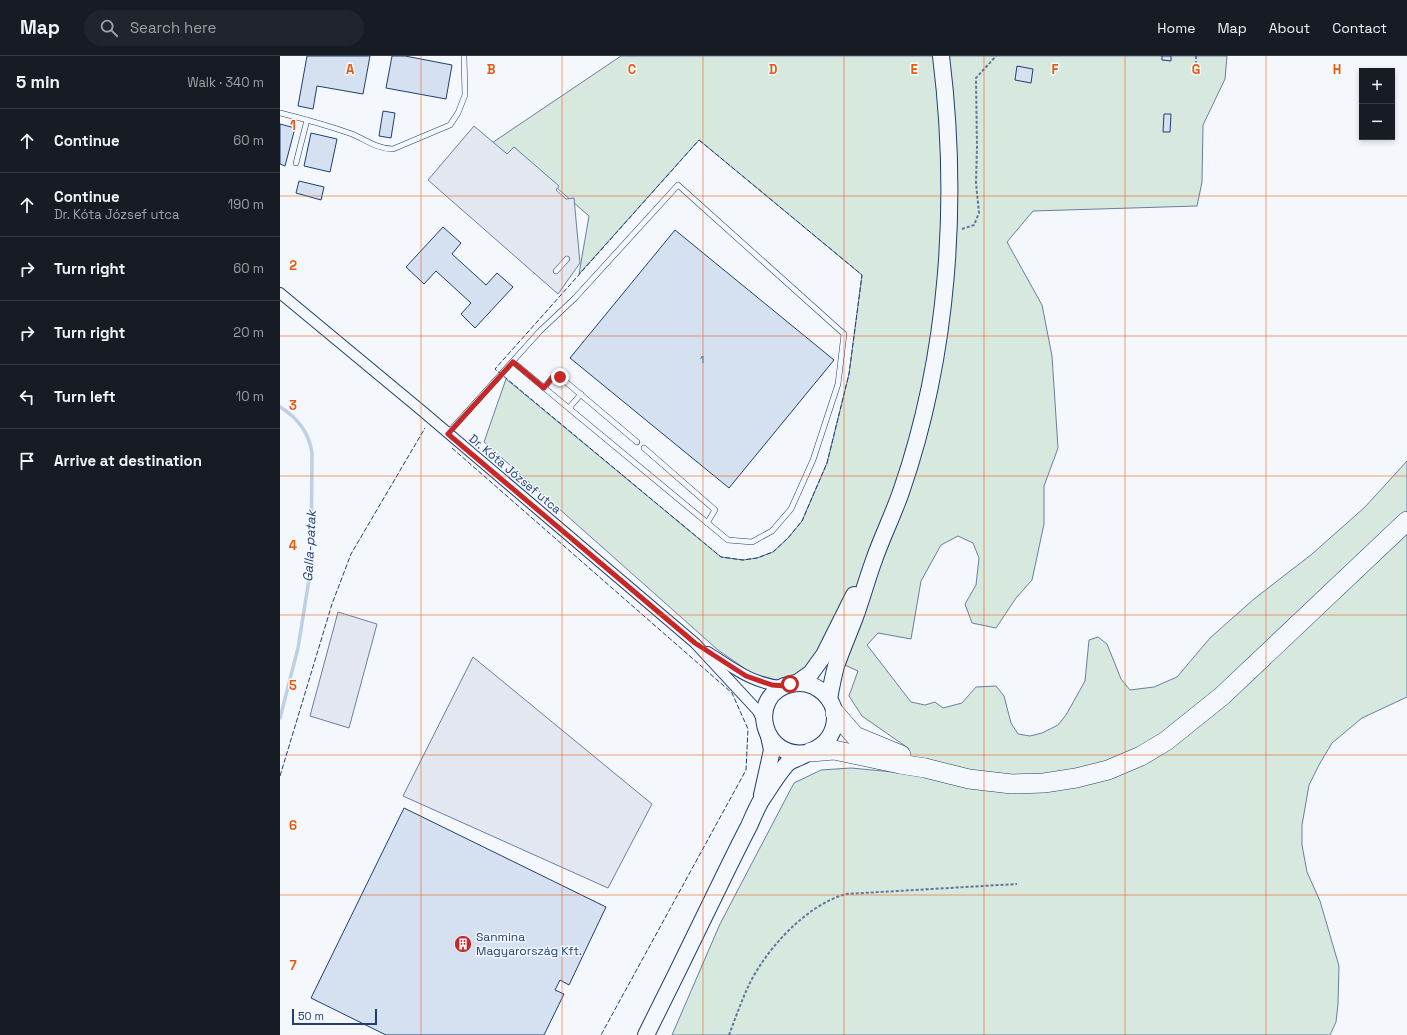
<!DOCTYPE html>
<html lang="en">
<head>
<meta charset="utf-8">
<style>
	:root { --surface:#171b24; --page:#20242c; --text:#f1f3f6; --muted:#9ea1a6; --line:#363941 }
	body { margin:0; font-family:"Space Grotesk",sans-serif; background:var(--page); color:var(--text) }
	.controls { position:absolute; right:12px; top:12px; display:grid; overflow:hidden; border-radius:0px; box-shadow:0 2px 6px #0003 }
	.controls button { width:36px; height:36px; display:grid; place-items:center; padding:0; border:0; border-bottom:1px solid var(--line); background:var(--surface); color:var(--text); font:20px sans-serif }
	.scale { position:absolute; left:12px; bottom:10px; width:85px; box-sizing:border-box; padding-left:4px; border:2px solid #1d3f73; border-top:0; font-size:11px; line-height:14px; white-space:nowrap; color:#1d3f73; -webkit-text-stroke:3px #f4f7fb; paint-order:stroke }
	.stop { position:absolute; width:12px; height:12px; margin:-9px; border:3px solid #c62828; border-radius:50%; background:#fff }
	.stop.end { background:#c62828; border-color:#fff; box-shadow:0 1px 4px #0008 }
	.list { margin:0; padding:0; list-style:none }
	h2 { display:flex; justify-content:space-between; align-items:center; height:52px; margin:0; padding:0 16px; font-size:17px }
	h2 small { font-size:13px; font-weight:400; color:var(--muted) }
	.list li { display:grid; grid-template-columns:26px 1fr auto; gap:12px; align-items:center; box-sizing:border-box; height:64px; padding:0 16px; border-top:1px solid var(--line) }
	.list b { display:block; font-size:15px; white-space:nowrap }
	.list p { margin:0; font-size:13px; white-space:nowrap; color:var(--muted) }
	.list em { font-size:13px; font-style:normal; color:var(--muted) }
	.icon { flex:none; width:22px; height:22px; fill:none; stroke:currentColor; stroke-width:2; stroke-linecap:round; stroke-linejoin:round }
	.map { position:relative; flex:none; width:1127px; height:979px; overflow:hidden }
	header { display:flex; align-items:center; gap:24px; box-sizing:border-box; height:56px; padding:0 20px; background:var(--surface); border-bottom:1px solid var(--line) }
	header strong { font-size:19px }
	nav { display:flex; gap:22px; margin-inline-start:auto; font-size:14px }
	.search { width:280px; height:36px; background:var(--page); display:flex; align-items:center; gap:10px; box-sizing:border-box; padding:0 14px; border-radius:22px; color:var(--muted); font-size:15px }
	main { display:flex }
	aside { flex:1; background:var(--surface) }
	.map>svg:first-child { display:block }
	.green { fill:#d7e8df; stroke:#687fa3 }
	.parking { fill:#e3e8f0; stroke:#687fa3 }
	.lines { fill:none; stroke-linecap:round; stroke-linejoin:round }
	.stream { stroke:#bed0e5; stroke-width:3.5 }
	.building { fill:#d5e0f0; stroke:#1d3f73 }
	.lane-casing { stroke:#1d3f73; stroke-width:6 }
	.street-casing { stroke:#1d3f73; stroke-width:12 }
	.primary-casing { stroke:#1d3f73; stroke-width:18 }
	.highway-casing { stroke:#1d3f73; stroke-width:20 }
	.path { stroke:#5e769c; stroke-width:2; stroke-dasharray:3 2; stroke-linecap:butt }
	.lane { stroke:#f4f7fb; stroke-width:5 }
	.street { stroke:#f4f7fb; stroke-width:10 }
	.primary { stroke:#f4f7fb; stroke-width:16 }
	.highway { stroke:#f4f7fb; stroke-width:19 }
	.fence { stroke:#1d3f73; stroke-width:1; stroke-dasharray:5 2; stroke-linecap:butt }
	.route { stroke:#c62828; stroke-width:5 }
	.grid { fill:none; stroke:#e8590c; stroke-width:1; stroke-opacity:0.55 }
	.labels { text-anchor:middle; stroke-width:3; stroke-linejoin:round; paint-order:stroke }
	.number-label { font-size:10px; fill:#4b6792 }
	.street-label { font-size:12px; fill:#1d3f73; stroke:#f4f7fb }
	.poi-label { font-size:12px; fill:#1d3f73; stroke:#f4f7fb; text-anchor:start }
	.water-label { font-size:13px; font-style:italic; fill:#1d3f73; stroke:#f4f7fb }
	.grid-label { font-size:13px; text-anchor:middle; font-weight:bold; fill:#e8590c; stroke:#f4f7fb; stroke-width:3; stroke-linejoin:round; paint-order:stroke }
</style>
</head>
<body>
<header>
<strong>Map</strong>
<div class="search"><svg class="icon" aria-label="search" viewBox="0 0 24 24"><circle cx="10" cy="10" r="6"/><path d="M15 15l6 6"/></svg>Search here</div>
<nav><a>Home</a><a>Map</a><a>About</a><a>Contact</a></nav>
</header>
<main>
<aside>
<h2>5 min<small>Walk · 340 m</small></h2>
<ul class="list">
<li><svg class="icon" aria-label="ahead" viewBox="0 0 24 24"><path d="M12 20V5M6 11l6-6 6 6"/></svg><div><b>Continue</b></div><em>60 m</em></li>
<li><svg class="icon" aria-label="ahead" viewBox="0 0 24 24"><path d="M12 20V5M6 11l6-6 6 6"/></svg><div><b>Continue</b><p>Dr. Kóta József utca</p></div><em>190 m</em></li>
<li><svg class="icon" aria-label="right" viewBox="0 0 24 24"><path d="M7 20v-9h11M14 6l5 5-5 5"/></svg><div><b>Turn right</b></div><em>60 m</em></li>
<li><svg class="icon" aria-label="right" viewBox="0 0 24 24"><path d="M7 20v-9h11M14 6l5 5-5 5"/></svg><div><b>Turn right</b></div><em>20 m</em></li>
<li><svg class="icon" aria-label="left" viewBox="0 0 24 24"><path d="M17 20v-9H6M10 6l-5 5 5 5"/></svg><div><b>Turn left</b></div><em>10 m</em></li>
<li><svg class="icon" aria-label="arrive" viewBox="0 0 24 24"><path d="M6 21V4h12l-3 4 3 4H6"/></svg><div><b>Arrive at destination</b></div></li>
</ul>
</aside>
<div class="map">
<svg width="1127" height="979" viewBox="0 0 1127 979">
	<rect width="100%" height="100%" fill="#f4f7fb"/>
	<path class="green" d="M341,0H947L945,23L923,69L922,126L917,150L753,155L727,186L762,249L772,300L778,392L764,430V468L752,524L736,542L716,572L692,567L685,548L696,529L699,502L693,487L678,480L661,489L641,525L631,583L598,577L587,589L631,646L645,649L655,646L663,652L682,647L696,631L716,630L724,640L731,667L738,678L750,680L762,677L778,669L786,659L805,625L809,584L818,581L827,588L841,623L850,634L874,631L897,621L930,582L974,543L1032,498L1085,451L1127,405V641L1082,662L1052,687L1039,709L1029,729L1022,769V789L1027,816L1040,845L1059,910L1058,948L1056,966L1050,979H392L440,868L514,727L541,714L571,712L624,717L628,692L582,660L569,640L578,615L545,600L504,626L471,617L438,594L204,386L226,323L441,501L463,504L477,502L493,496L508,482L522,465L547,407L569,318L582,219L419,84L299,218L309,160L245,104L197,97Z"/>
	<g class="parking">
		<path d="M194,70L227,98L234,91L279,130L276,134L286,143L294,142L300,207L278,238L148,124Z"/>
		<path d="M58,556L97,568L69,672L30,660Z"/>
		<path d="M193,601L372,748L328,832L123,740Z"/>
	</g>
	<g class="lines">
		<path class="stream" d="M0,351C18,362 29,376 32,397L31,511L18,592L0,662"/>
	</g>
	<g class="building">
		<path d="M27,0H90L83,38L37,30L33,53L18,50Z"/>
		<path d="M112,0H125L172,9L166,43L106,32Z"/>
		<path d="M882,0H891V5L882,4Z"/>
		<path d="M737,10L753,13L751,27L735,24Z"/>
		<path d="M103,55L115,57L111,82L99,80Z"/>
		<path d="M884,58H891L890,76H883Z"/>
		<path d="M0,68L15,72L5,110L0,108Z"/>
		<path d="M31,77L57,83L50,116L24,110Z"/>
		<path d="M19,125L44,131L41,144L16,137Z"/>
		<path d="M163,171L181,187L172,198L206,229L217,217L233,231L195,272L181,258L191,247L156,215L144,228L126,211Z"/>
		<path d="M395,174L554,304L449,432L290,302Z"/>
		<path d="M124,752L326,851L289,929L280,924L275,934L284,938L264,979H106L31,942Z"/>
	</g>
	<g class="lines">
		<defs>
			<g id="lane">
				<path d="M0,57C24,63 49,70 72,78C86,84 98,93 113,93L170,69L178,57L185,39L184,0"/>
				<path d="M16,107L27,64"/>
				<path d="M276,215L287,203"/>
				<path d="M264,332L272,322L280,321L357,386"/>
				<path d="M289,352L301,338"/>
				<path d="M168,377L260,275L295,242L398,129L564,278L558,328L533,404L511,453L492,475L472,486L448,484L233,306"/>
				<path d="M364,392L435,454L427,467"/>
			</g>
			<g id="street">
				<path d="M0,237L141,354L415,587L478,655L483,666"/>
				<path d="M428,596C452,611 474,629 503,630"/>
			</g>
			<g id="primary">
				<path d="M517,627L531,617L544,599L574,539"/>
				<path d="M549,643C551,632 553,621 556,610C562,593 569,577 575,561C582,542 587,523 594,504C602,481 613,459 621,436C669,298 679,144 661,0"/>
				<path d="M482,739L492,694L489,680"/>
				<path d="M366,979C392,927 418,874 443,822C452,804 460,787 469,770C473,761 477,751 482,743C489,733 500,714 509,706C512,704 516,703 520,701C535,694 550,688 554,670C560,645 536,622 511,628C466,638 481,708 531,696"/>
			</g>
			<g id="highway">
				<path d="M555,657L575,680L621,699"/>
				<path d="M531,696L554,694L620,708L645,712L689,723L732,728L764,727L796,722L828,714L861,700L886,685L942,640L1127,465"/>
			</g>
		</defs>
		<use href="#lane" class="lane-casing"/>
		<use href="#street" class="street-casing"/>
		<use href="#primary" class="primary-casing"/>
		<use href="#highway" class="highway-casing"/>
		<g class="path">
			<path d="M916,0V19"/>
			<path d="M682,173L694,169L699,157L696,127L697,91L696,22L716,0"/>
			<path d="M449,979C455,963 461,946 468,931C485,894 526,849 566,838L737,828"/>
		</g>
		<use href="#lane" class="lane"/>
		<use href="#street" class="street"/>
		<use href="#primary" class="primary"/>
		<use href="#highway" class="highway"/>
		<g class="fence">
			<path d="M419,84L582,219L569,318L547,407L522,465L508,482L493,496L477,502L463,504L441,501L215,313Z"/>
			<path d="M172,392L452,637L468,673L466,714L321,979"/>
			<path d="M0,720L52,548L71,498L145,372"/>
		</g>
	</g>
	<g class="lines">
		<path class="route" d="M280,321L272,322L264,332L233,306L168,378L415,587L466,620L492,629L505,630L510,628"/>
	</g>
	<path class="grid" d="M141,0V979M282,0V979M423,0V979M564,0V979M704,0V979M845,0V979M986,0V979M0,140H1127M0,280H1127M0,420H1127M0,559H1127M0,699H1127M0,839H1127"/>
	<defs>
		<symbol id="building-disc" viewBox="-11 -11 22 22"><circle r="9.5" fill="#c62828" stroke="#f4f7fb"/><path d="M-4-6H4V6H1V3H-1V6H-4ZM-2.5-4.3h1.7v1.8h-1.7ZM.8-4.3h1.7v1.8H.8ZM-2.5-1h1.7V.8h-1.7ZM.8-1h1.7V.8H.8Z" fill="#fff"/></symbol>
	</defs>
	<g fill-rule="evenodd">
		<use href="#building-disc" x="173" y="878" width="20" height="20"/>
	</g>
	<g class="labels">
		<g class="number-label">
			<text x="422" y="307">1</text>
		</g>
		<g class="street-label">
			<text transform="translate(235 418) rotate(40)" y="4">Dr. Kóta József utca</text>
		</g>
		<g class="poi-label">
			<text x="196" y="885">Sanmina<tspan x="196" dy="14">Magyarország Kft.</tspan></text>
		</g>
		<g class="water-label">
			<text transform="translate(29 490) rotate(-87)" y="5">Galla-patak</text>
		</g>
	</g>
	<g class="grid-label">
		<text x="70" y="18">A</text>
		<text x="211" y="18">B</text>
		<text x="352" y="18">C</text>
		<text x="493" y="18">D</text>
		<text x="634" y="18">E</text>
		<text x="775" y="18">F</text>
		<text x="916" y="18">G</text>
		<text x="1057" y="18">H</text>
		<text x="13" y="74">1</text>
		<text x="13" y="214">2</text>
		<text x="13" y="354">3</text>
		<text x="13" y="494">4</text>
		<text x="13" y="634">5</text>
		<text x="13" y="774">6</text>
		<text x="13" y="914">7</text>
	</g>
</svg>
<div class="controls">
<button>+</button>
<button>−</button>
</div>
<div class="scale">50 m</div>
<div class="stop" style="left:510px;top:628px"></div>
<div class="stop end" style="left:280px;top:321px"></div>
</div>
</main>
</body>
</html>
